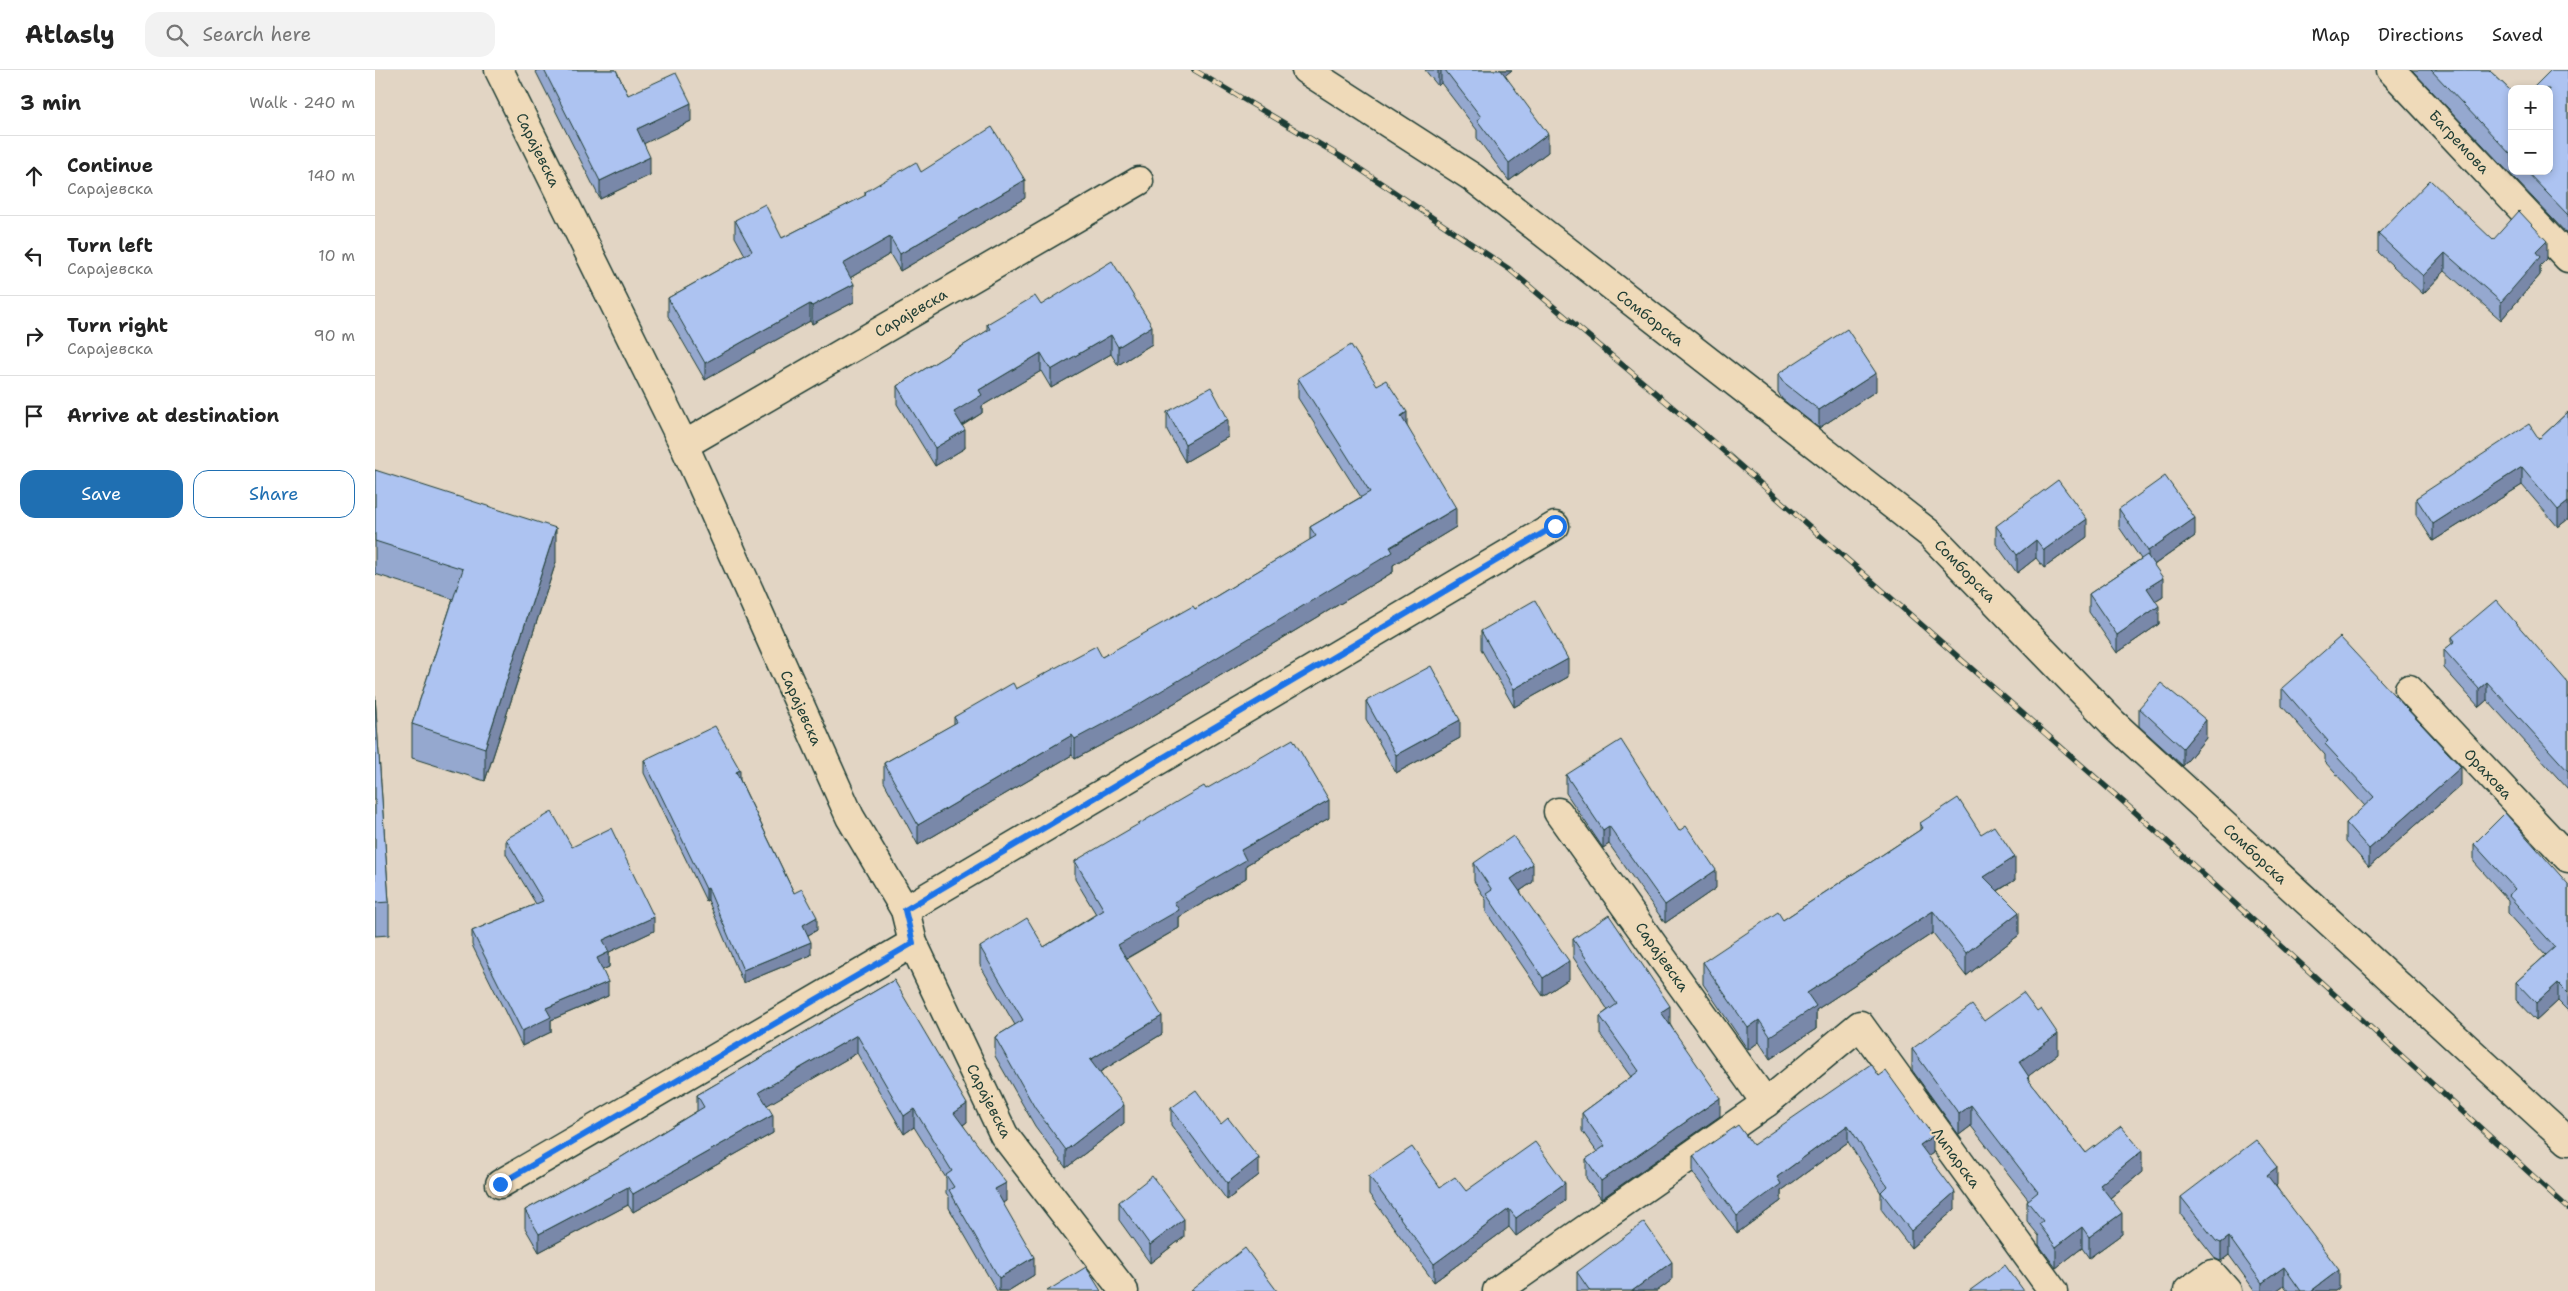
<!DOCTYPE html>
<html lang="en">
<head>
<meta charset="utf-8">
<style>
	:root { --surface:#fff; --page:#f2f2f2; --text:#222; --muted:#767676; --line:#e0e0e0; --accent:#1f6fb2 }
	body { margin:0; font-family:"Shantell Sans",sans-serif; background:var(--page); color:var(--text) }
	.controls { position:absolute; right:15px; top:15px; display:grid; overflow:hidden; border-radius:10px; box-shadow:0 2px 8px #0003 }
	.controls button { width:45px; height:45px; display:grid; place-items:center; padding:0; border:0; border-bottom:1px solid var(--line); background:var(--surface); color:var(--text); font:25px sans-serif }
	.stop { position:absolute; width:15px; height:15px; margin:-11px; border:4px solid #1a73e8; border-radius:50%; background:#fff }
	.stop.end { background:#1a73e8; border-color:#fff; box-shadow:0 1px 5px #0008 }
	.list { margin:0; padding:0; list-style:none }
	h2 { display:flex; justify-content:space-between; align-items:center; height:65px; margin:0; padding:0 20px; font-size:21px }
	h2 small { font-size:16px; font-weight:400; color:var(--muted) }
	.list li { display:grid; grid-template-columns:32px 1fr auto; gap:15px; align-items:center; box-sizing:border-box; height:80px; padding:0 20px; border-top:1px solid var(--line) }
	.list b { display:block; font-size:19px; white-space:nowrap }
	.list p { margin:0; font-size:16px; white-space:nowrap; color:var(--muted) }
	.list em { font-size:16px; font-style:normal; color:var(--muted) }
	.actions { display:flex; gap:10px; padding:15px 20px }
	.actions a { flex:1; padding:11px 0; border:1px solid var(--accent); border-radius:15px; text-align:center; font-size:18px; color:var(--accent) }
	.actions .main { background:var(--accent); color:#fff }
	.icon { flex:none; width:28px; height:28px; fill:none; stroke:currentColor; stroke-width:2; stroke-linecap:round; stroke-linejoin:round }
	.map { position:relative; flex:none; width:2193px; height:1221px; overflow:hidden }
	header { display:flex; align-items:center; gap:30px; box-sizing:border-box; height:70px; padding:0 25px; background:var(--surface); border-bottom:1px solid var(--line) }
	header strong { font-size:24px }
	nav { display:flex; gap:28px; margin-inline-start:auto; font-size:18px }
	.search { width:350px; height:45px; background:var(--page); display:flex; align-items:center; gap:12px; box-sizing:border-box; padding:0 18px; border-radius:15px; color:var(--muted); font-size:19px }
	main { display:flex }
	aside { flex:1; background:var(--surface) }
	.map>svg:first-child { display:block }
	.lines { fill:none; stroke-linecap:round; stroke-linejoin:round }
	.minor-casing { stroke:#1f3d34; stroke-width:31 }
	.minor { stroke:#efdab9; stroke-width:28 }
	.rail-casing { stroke:#1f3d34; stroke-width:5.5 }
	.rail { stroke:#efdab9; stroke-width:4; stroke-dasharray:11; stroke-linecap:butt }
	.wall { fill:#95a8cf; stroke:#1f3d34 }
	.shaded-wall { fill:#7988a9; stroke:#1f3d34 }
	.building { fill:#adc3f1; stroke:#1f3d34 }
	.route { stroke:#1a73e8; stroke-width:6 }
	.labels { text-anchor:middle; stroke-width:4; stroke-linejoin:round; paint-order:stroke }
	.street-label { font-size:15px; fill:#1f3d34; stroke:#efdab9 }
</style>
</head>
<body>
<header>
<strong>Atlasly</strong>
<div class="search"><svg class="icon" aria-label="search" viewBox="0 0 24 24"><circle cx="10" cy="10" r="6"/><path d="M15 15l6 6"/></svg>Search here</div>
<nav><a>Map</a><a>Directions</a><a>Saved</a></nav>
</header>
<main>
<aside>
<h2>3 min<small>Walk · 240 m</small></h2>
<ul class="list">
<li><svg class="icon" aria-label="ahead" viewBox="0 0 24 24"><path d="M12 20V5M6 11l6-6 6 6"/></svg><div><b>Continue</b><p>Сарајевска</p></div><em>140 m</em></li>
<li><svg class="icon" aria-label="left" viewBox="0 0 24 24"><path d="M17 20v-9H6M10 6l-5 5 5 5"/></svg><div><b>Turn left</b><p>Сарајевска</p></div><em>10 m</em></li>
<li><svg class="icon" aria-label="right" viewBox="0 0 24 24"><path d="M7 20v-9h11M14 6l5 5-5 5"/></svg><div><b>Turn right</b><p>Сарајевска</p></div><em>90 m</em></li>
<li><svg class="icon" aria-label="arrive" viewBox="0 0 24 24"><path d="M6 21V4h12l-3 4 3 4H6"/></svg><div><b>Arrive at destination</b></div></li>
</ul>
<div class="actions"><a class="main">Save</a><a>Share</a></div>
</aside>
<div class="map">
<svg width="2193" height="1221" viewBox="0 0 2193 1221">
	<rect width="100%" height="100%" fill="#e2d5c4"/>
	<filter id="ink" filterUnits="userSpaceOnUse"><feTurbulence type="fractalNoise" baseFrequency=".02" numOctaves="2"/><feDisplacementMap in="SourceGraphic" scale="10" xChannelSelector="R" yChannelSelector="G"/><feConvolveMatrix kernelMatrix="1 2 1 2 8 2 1 2 1" color-interpolation-filters="sRGB"/></filter>
	<g filter="url(#ink)">
		<g class="lines">
			<defs>
				<g id="minor">
					<path d="M124,0L309,375L475,747L530,840L538,873L629,1065L749,1221"/>
					<path d="M931,0L1097,107L1555,464L1738,653L2193,1071"/>
					<path d="M2016,0L2193,188"/>
					<path d="M309,375L764,111"/>
					<path d="M2034,619L2193,788"/>
					<path d="M1183,742L1391,1033"/>
					<path d="M530,840L1180,456"/>
					<path d="M125,1114L538,873"/>
					<path d="M1122,1221L1391,1033L1485,955L1678,1221"/>
					<path d="M1813,1221L1837,1204L1852,1221"/>
				</g>
			</defs>
			<use href="#minor" class="minor-casing"/>
			<use href="#minor" class="minor"/>
			<defs>
				<path id="rail" d="M819,0L970,89L1134,199L1328,363L1761,743L2193,1138"/>
			</defs>
			<use href="#rail" class="rail-casing"/>
			<use href="#rail" class="rail"/>
		</g>
		<g class="wall">
			<path d="M160,0H241L253,25L316,51L269,73L275,105L225,129Z"/>
			<path d="M1050,0H1137L1130,5L1173,82L1134,111L1102,68V60L1066,13L1063,16Z"/>
			<path d="M2037,0H2116L2115,1L2137,22V101H2174L2193,0V165Z"/>
			<path d="M546,102L650,128L525,201L515,184L475,208L479,232L437,254L435,251L330,310L293,246V228L370,185L360,167V150L407,168L490,126V122Z"/>
			<path d="M2003,164L2118,170L2172,189L2165,196V205L2126,250L2070,201L2048,224L2003,182Z"/>
			<path d="M666,235L777,274L743,295L736,284L676,318L666,301L607,336V343L587,356L590,378L560,396L522,334V316L612,261V254Z"/>
			<path d="M1403,304L1501,321L1444,358L1407,329L1403,322Z"/>
			<path d="M923,308L1002,315L1032,356L1081,457L1018,495V502L756,659L700,689L697,685L543,775L509,712V693L579,654V647L641,619L727,587L820,539L935,470V457L986,427L923,328Z"/>
			<path d="M792,342L853,367L810,392L792,360Z"/>
			<path d="M2193,342V449L2183,457L2147,415L2058,471L2041,445V428L2164,369Z"/>
			<path d="M0,400L181,492L110,711L37,688V654L78,529L0,504Z"/>
			<path d="M1744,439L1820,466L1779,495L1788,526L1780,531L1784,554L1742,583L1714,542V524L1766,489L1744,457Z"/>
			<path d="M1621,456L1712,467L1669,498L1661,488L1642,503L1621,474Z"/>
			<path d="M1106,561L1193,607L1139,637L1106,579Z"/>
			<path d="M2077,567L2193,613V719L2112,630L2104,637L2069,598V580L2077,574Z"/>
			<path d="M1907,618L2086,715L1994,797L1971,771V753L1990,736L1950,692V685L1907,636Z"/>
			<path d="M0,626L14,832V865L0,866Z"/>
			<path d="M991,631L1085,668L1021,703L991,649Z"/>
			<path d="M1764,638L1831,668L1808,696L1764,656Z"/>
			<path d="M269,690L365,710L419,823L442,860L433,865L436,885L368,913L333,830L331,831L269,703Z"/>
			<path d="M1191,705L1341,818L1290,853L1234,774L1228,778L1191,723Z"/>
			<path d="M954,748L871,795V808L804,847V858L751,889L787,964L725,1002L749,1053L691,1098L660,1056L620,986V967L640,955L605,895V877H669L721,844L700,809V791Z"/>
			<path d="M1545,753L1606,764L1640,810L1623,821L1644,865L1591,906L1558,863L1441,940V959L1395,989L1384,972L1373,980L1328,914V892L1408,850L1545,760Z"/>
			<path d="M131,769L197,777L279,861L234,882V897L227,900L233,926L176,950V962L147,976L97,875V861L161,834L131,784Z"/>
			<path d="M2099,774L2193,814V941L2183,931L2161,951L2141,930V912L2171,885L2133,843V830L2099,792Z"/>
			<path d="M1099,793L1158,812L1145,821L1194,909L1168,926L1111,842V830L1099,811Z"/>
			<path d="M1198,869L1295,954L1345,1046L1226,1129L1211,1108V1089L1222,1082L1207,1061V1043L1256,1007L1225,964V946L1233,940L1198,887Z"/>
			<path d="M519,910L592,1052L588,1055L631,1131L627,1133L659,1205L633,1221H622L574,1138V1127L571,1123V1108L539,1057L529,1064L482,983L392,1035L398,1063L258,1142L253,1135L164,1182L150,1158V1140L235,1094L322,1041V1025Z"/>
			<path d="M1609,951L1683,984L1653,1006L1654,1011L1711,1083L1767,1102L1735,1128L1747,1164L1714,1188L1707,1178L1681,1198L1664,1175V1166L1652,1151V1131L1653,1129L1596,1056L1584,1065L1537,1000V979Z"/>
			<path d="M1504,1006L1558,1083L1553,1086L1580,1139L1536,1178L1506,1139V1123L1473,1072L1406,1121V1131L1362,1163L1318,1103V1086L1378,1075Z"/>
			<path d="M796,1038L846,1054L884,1105L852,1130L796,1055Z"/>
			<path d="M994,1106L1091,1121L1190,1131L1141,1166L1134,1157L1059,1212L994,1124Z"/>
			<path d="M1902,1115L1901,1116L1964,1218L1960,1221H1913L1909,1215L1901,1221H1880L1854,1185L1846,1191L1841,1189L1806,1145V1127Z"/>
			<path d="M744,1132L809,1167L775,1193L744,1150Z"/>
			<path d="M1202,1202L1297,1210L1282,1221H1202Z"/>
		</g>
		<g class="shaded-wall">
			<path d="M1063,0H1066V13L1063,16Z"/>
			<path d="M1122,0H1137L1122,12Z"/>
			<path d="M316,33V51L262,77V59Z"/>
			<path d="M1173,64V82L1134,111V93Z"/>
			<path d="M275,87V105L225,129V111Z"/>
			<path d="M650,110V128L525,201V184Z"/>
			<path d="M515,167V184L468,212V194Z"/>
			<path d="M2172,171V189L2165,196V205L2126,250V232L2161,182Z"/>
			<path d="M2070,183V201L2048,224V206Z"/>
			<path d="M479,214V232L437,254V236Z"/>
			<path d="M435,234V251L330,310V293Z"/>
			<path d="M777,256V274L743,295V277Z"/>
			<path d="M736,265V284L676,318V300Z"/>
			<path d="M666,283V301L607,336V343L579,360V342L604,320Z"/>
			<path d="M1501,303V321L1444,358V340Z"/>
			<path d="M1032,342V362L1026,346Z"/>
			<path d="M853,349V367L810,392V374Z"/>
			<path d="M590,360V378L560,396V378Z"/>
			<path d="M2147,397V415L2058,471V454Z"/>
			<path d="M2193,432V449L2183,457V440Z"/>
			<path d="M1081,438V457L1018,495V502L756,659L700,689V669Z"/>
			<path d="M1820,448V466L1773,499V481Z"/>
			<path d="M1712,449V467L1669,498V480Z"/>
			<path d="M181,458V492L110,711V678Z"/>
			<path d="M1661,470V488L1642,503V485Z"/>
			<path d="M1788,508V526L1772,536V518Z"/>
			<path d="M1784,536V554L1742,583V565Z"/>
			<path d="M1193,589V607L1139,637V619Z"/>
			<path d="M2112,612V630L2104,637V619Z"/>
			<path d="M1085,650V668L1021,703V685Z"/>
			<path d="M1831,650V668L1808,696V678Z"/>
			<path d="M697,665V685L543,775V755Z"/>
			<path d="M2086,697V715L1994,797V779Z"/>
			<path d="M365,700V712L361,702Z"/>
			<path d="M954,730V748L871,795V808L804,847V858L743,893V875L866,780Z"/>
			<path d="M1234,756V774L1228,778V760Z"/>
			<path d="M1640,787V810L1609,829V807Z"/>
			<path d="M1158,794V812L1136,827V809Z"/>
			<path d="M1341,800V818L1290,853V835Z"/>
			<path d="M333,818V830L331,831V819Z"/>
			<path d="M1558,841V863L1441,940V959L1395,989V966L1432,923Z"/>
			<path d="M1644,842V865L1591,906V883Z"/>
			<path d="M279,847V861L228,885V870Z"/>
			<path d="M442,847V860L428,868V855Z"/>
			<path d="M436,872V885L368,913V900Z"/>
			<path d="M234,882V897L222,902V888Z"/>
			<path d="M1194,891V909L1168,926V908Z"/>
			<path d="M233,912V926L176,950V962L147,976V961L171,938Z"/>
			<path d="M2183,913V931L2161,951V933Z"/>
			<path d="M1295,936V954L1286,960V942Z"/>
			<path d="M787,946V964L715,1008V990Z"/>
			<path d="M1384,950V972L1373,980V958Z"/>
			<path d="M1683,964V984L1644,1013V992Z"/>
			<path d="M482,965V983L384,1040V1022Z"/>
			<path d="M1345,1028V1046L1226,1129V1111Z"/>
			<path d="M592,1034V1052L579,1061V1043Z"/>
			<path d="M749,1035V1053L691,1098V1080Z"/>
			<path d="M1596,1035V1056L1584,1065V1044Z"/>
			<path d="M539,1039V1057L529,1064V1046Z"/>
			<path d="M398,1045V1063L258,1142V1124Z"/>
			<path d="M1473,1055V1072L1406,1121V1131L1362,1163V1146L1402,1107Z"/>
			<path d="M1558,1066V1083L1545,1092V1075Z"/>
			<path d="M1767,1081V1102L1725,1136V1115Z"/>
			<path d="M884,1088V1105L852,1130V1113Z"/>
			<path d="M1902,1097V1115L1892,1123V1105Z"/>
			<path d="M631,1113V1131L620,1137V1119Z"/>
			<path d="M1190,1113V1131L1141,1166V1148Z"/>
			<path d="M253,1117V1135L164,1182V1164Z"/>
			<path d="M1580,1122V1139L1536,1178V1161Z"/>
			<path d="M1134,1139V1157L1059,1212V1194Z"/>
			<path d="M1747,1143V1164L1714,1188V1167Z"/>
			<path d="M809,1149V1167L775,1193V1175Z"/>
			<path d="M1707,1157V1178L1681,1198V1177Z"/>
			<path d="M1854,1167V1185L1846,1191V1173Z"/>
			<path d="M659,1187V1205L633,1221H624V1208Z"/>
			<path d="M1297,1192V1210L1282,1221H1257Z"/>
			<path d="M1909,1197V1215L1901,1221H1887V1213Z"/>
			<path d="M1964,1200V1218L1960,1221H1936Z"/>
		</g>
		<g class="building">
			<path d="M169,0H241L253,25L301,3L316,33L262,59L275,87L225,111Z"/>
			<path d="M1070,0H1126L1173,64L1134,93L1102,50L1106,47Z"/>
			<path d="M2056,0H2114L2137,22V86Z"/>
			<path d="M2176,0H2193V145L2151,101H2174V19H2157Z"/>
			<path d="M617,57L650,110L525,184L515,167L468,194L479,214L437,236L435,234L330,293L293,228L377,181L360,150L390,134L407,168L491,125L490,122L541,92L546,102Z"/>
			<path d="M2055,110L2118,170L2144,141L2172,171L2161,182L2165,187L2126,232L2070,183L2048,206L2003,164Z"/>
			<path d="M737,191L777,256L743,277L736,265L676,300L666,283L604,320L607,325L579,342L590,360L560,378L522,316L615,259L612,254L660,226L666,235Z"/>
			<path d="M1472,259L1501,303L1444,340L1407,311L1403,304Z"/>
			<path d="M976,275L1002,315L1011,310L1032,342L1026,346L1081,438L1015,477L1018,482L756,639L700,669L697,665L543,755L509,693L582,652L579,647L638,613L641,619L721,576L727,587L818,536L820,539L941,466L935,457L995,422L923,308Z"/>
			<path d="M836,317L853,349L810,374L792,342Z"/>
			<path d="M2193,342V432L2183,440L2147,397L2058,454L2041,428L2154,354L2164,369Z"/>
			<path d="M0,400L181,458L110,678L37,654L88,499L0,471Z"/>
			<path d="M1790,406L1820,448L1773,481L1744,439Z"/>
			<path d="M1683,410L1712,449L1669,480L1661,470L1642,485L1621,456Z"/>
			<path d="M1772,485L1788,508L1772,518L1784,536L1742,565L1714,524Z"/>
			<path d="M1160,530L1193,589L1139,619L1106,561Z"/>
			<path d="M2121,530L2193,613V701L2112,612L2104,619L2069,580L2080,571L2077,567Z"/>
			<path d="M1965,567L2086,697L1994,779L1971,753L1999,727L1950,674L1953,671L1907,618Z"/>
			<path d="M1056,596L1085,650L1021,685L991,631Z"/>
			<path d="M1786,613L1831,650L1808,678L1764,638Z"/>
			<path d="M0,626L14,832L0,833Z"/>
			<path d="M340,656L365,700L361,702L419,823L427,819L442,847L428,855L436,872L368,900L333,818L331,819L269,690Z"/>
			<path d="M918,669L954,730L866,780L871,790L799,832L804,840L743,875L787,946L715,990L749,1035L691,1080L660,1038L620,967L648,950L605,877L652,848L669,877L729,840L700,791L829,716L831,719Z"/>
			<path d="M1246,670L1304,761L1311,756L1341,800L1290,835L1234,756L1228,760L1191,705Z"/>
			<path d="M1583,728L1606,764L1619,756L1640,787L1609,807L1644,842L1591,883L1558,841L1432,923L1441,936L1395,966L1384,950L1373,958L1328,892L1403,842L1408,850L1548,758L1545,753Z"/>
			<path d="M177,742L197,777L236,758L279,847L228,870L234,882L222,888L233,912L171,938L176,947L147,961L97,861L168,831L131,769Z"/>
			<path d="M2130,743L2193,814V923L2183,913L2161,933L2141,912L2180,877L2133,825L2140,819L2099,774Z"/>
			<path d="M1138,766L1158,794L1136,809L1194,891L1168,908L1111,824L1117,820L1099,793Z"/>
			<path d="M1234,845L1295,936L1286,942L1345,1028L1226,1111L1211,1089L1230,1076L1207,1043L1264,1001L1225,946L1242,934L1198,869Z"/>
			<path d="M519,910L592,1034L579,1043L631,1113L620,1119L659,1187L624,1208L574,1120L579,1117L571,1105L577,1101L539,1039L529,1046L482,965L384,1022L398,1045L258,1124L253,1117L164,1164L150,1140L235,1094L329,1037L322,1025Z"/>
			<path d="M1648,923L1662,942L1666,939L1683,964L1644,992L1654,1007L1652,1008L1711,1083L1746,1056L1767,1081L1725,1115L1747,1143L1714,1167L1707,1157L1681,1177L1664,1154L1668,1151L1652,1131L1663,1122L1596,1035L1584,1044L1537,979L1597,935L1609,951Z"/>
			<path d="M1496,994L1504,1006L1511,1001L1558,1066L1545,1075L1580,1122L1536,1161L1506,1122L1512,1116L1473,1055L1402,1107L1406,1114L1362,1146L1318,1086L1363,1055L1378,1075Z"/>
			<path d="M821,1020L846,1054L853,1048L884,1088L852,1113L796,1038Z"/>
			<path d="M1881,1070L1902,1097L1892,1105L1964,1200L1936,1221H1926L1909,1197L1887,1213L1854,1167L1846,1173L1841,1171L1806,1127Z"/>
			<path d="M1160,1072L1190,1113L1141,1148L1134,1139L1059,1194L994,1106L1037,1077L1065,1117L1080,1107L1091,1121Z"/>
			<path d="M777,1106L809,1149L775,1175L744,1132Z"/>
			<path d="M1269,1152L1297,1192L1257,1221H1215L1202,1202Z"/>
			<path d="M870,1178L902,1221H815Z"/>
			<path d="M1630,1195L1649,1221H1594Z"/>
			<path d="M711,1197L726,1221H672Z"/>
		</g>
	</g>
	<g class="lines" filter="url(#ink)">
		<path class="route" d="M125,1114L538,873L530,840L1180,456"/>
	</g>
	<g class="labels">
		<g class="street-label">
			<text transform="translate(2084 72) rotate(47)" y="5">Багремова</text>
			<text transform="translate(163 80) rotate(64)" y="5">Сарајевска</text>
			<text transform="translate(536 243) rotate(-30)" y="5">Сарајевска</text>
			<text transform="translate(1275 248) rotate(38)" y="5">Сомборска</text>
			<text transform="translate(1590 501) rotate(46)" y="5">Сомборска</text>
			<text transform="translate(426 638) rotate(66)" y="5">Сарајевска</text>
			<text transform="translate(2113 704) rotate(47)" y="5">Орахова</text>
			<text transform="translate(1880 784) rotate(43)" y="5">Сомборска</text>
			<text transform="translate(1287 887) rotate(55)" y="5">Сарајевска</text>
			<text transform="translate(614 1031) rotate(63)" y="5">Сарајевска</text>
			<text transform="translate(1581 1088) rotate(54)" y="5">Липарска</text>
		</g>
	</g>
</svg>
<div class="controls">
<button>+</button>
<button>−</button>
</div>
<div class="stop" style="left:1180px;top:456px"></div>
<div class="stop end" style="left:125px;top:1114px"></div>
</div>
</main>
</body>
</html>
